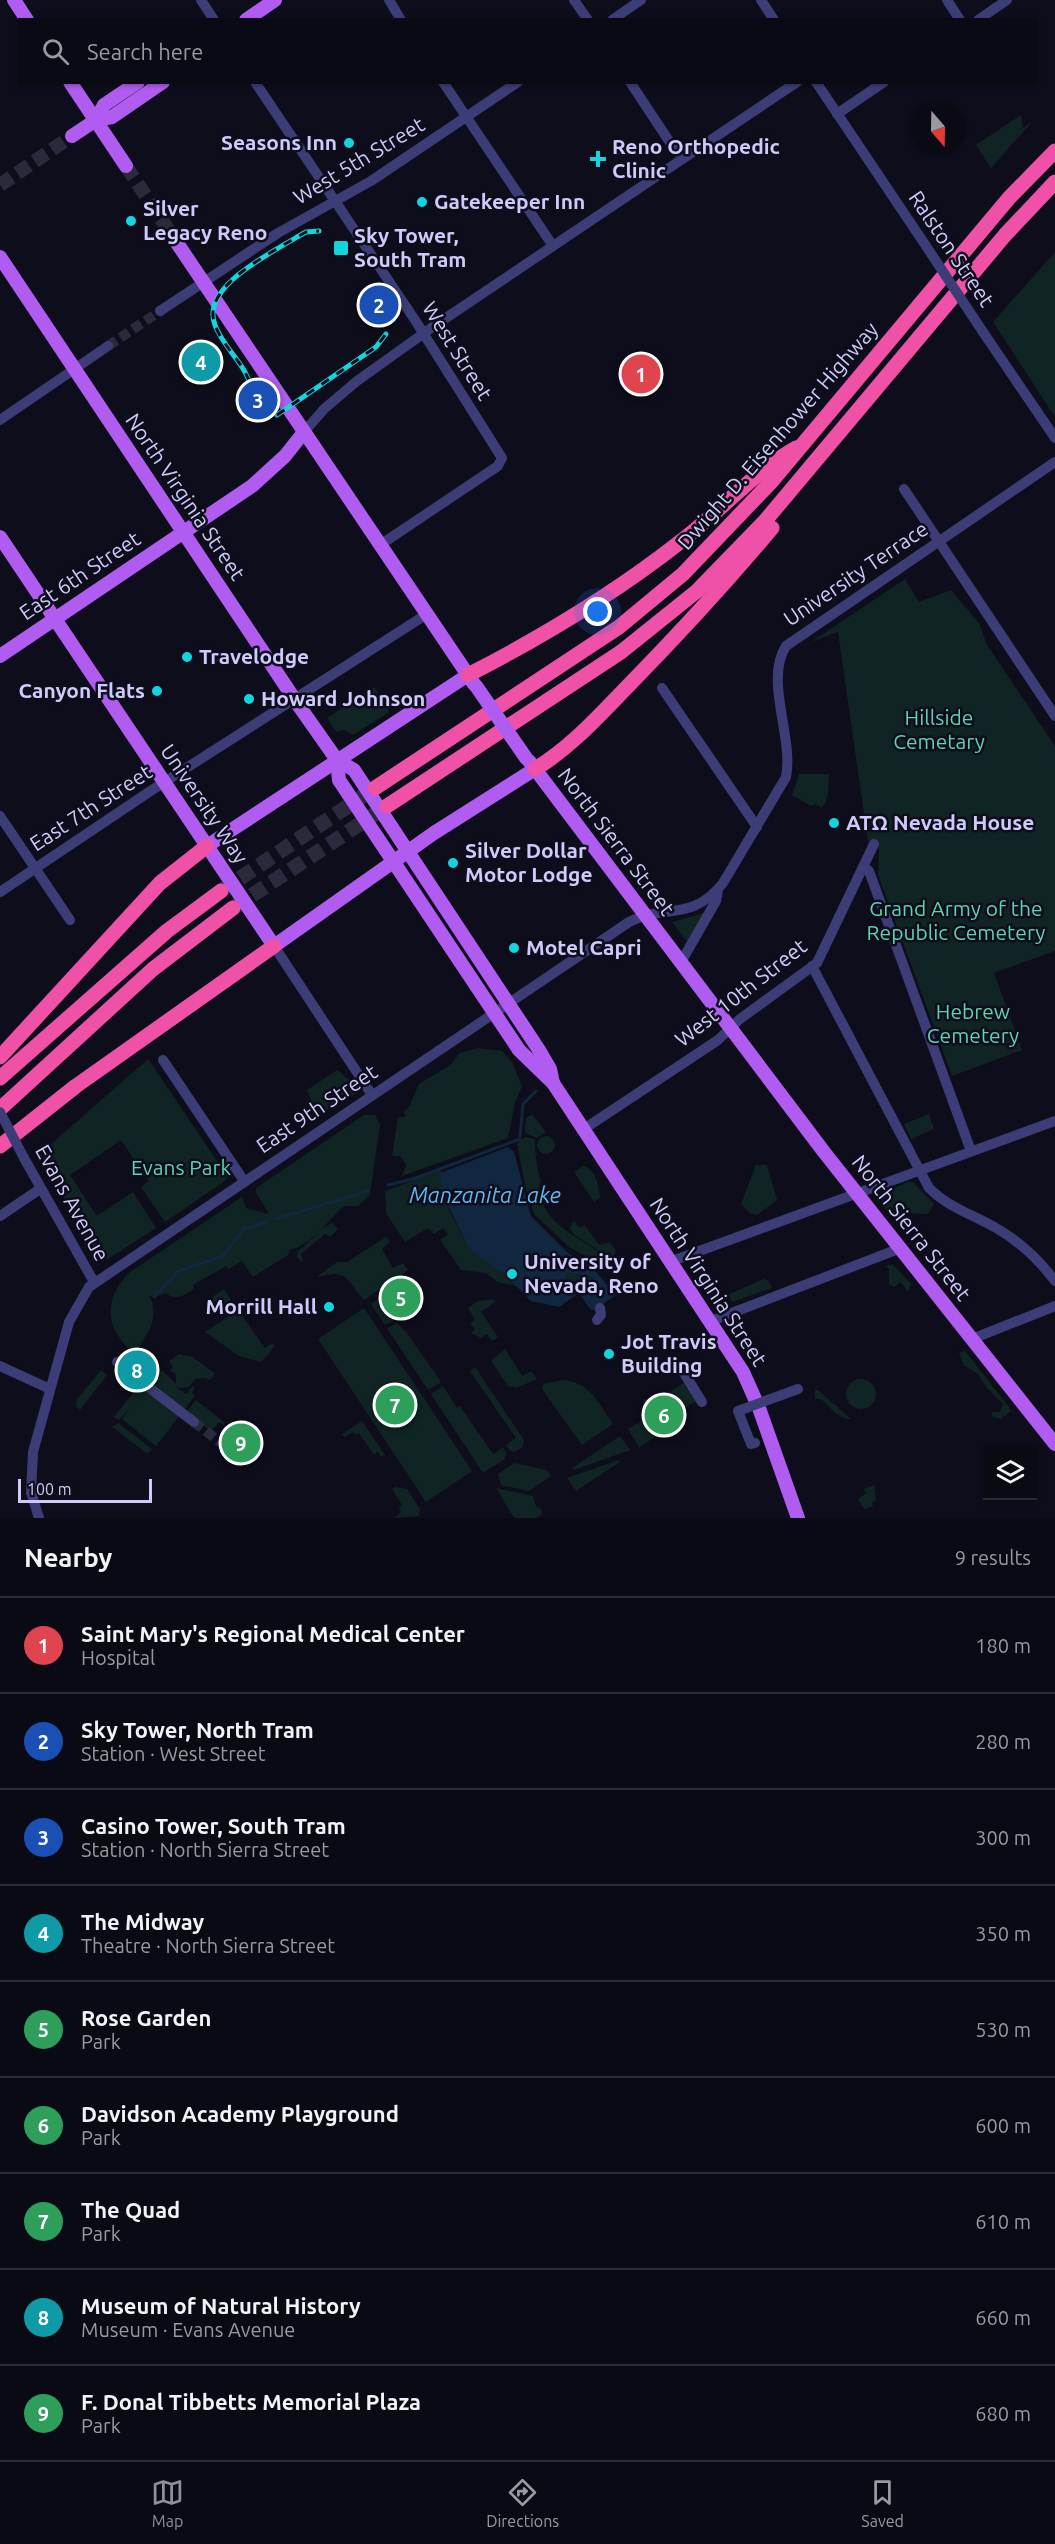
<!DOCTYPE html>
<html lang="en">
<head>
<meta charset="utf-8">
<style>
	:root { --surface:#0a0a14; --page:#181822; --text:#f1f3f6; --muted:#999aa0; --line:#2a2b34; --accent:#8c9099 }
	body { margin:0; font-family:Ubuntu,sans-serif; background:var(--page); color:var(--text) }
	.controls { position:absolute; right:18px; bottom:18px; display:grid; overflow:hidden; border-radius:0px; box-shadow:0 2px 4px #0004 }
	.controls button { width:54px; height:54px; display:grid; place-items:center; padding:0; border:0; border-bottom:2px solid var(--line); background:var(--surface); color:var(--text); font:30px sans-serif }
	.compass { position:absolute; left:911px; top:102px; width:54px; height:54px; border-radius:50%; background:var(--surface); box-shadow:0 2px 4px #0004; rotate:160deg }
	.scale { position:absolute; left:18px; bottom:15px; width:134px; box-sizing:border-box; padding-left:6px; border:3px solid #cecbfa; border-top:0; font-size:16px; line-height:21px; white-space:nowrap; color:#cecbfa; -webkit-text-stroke:4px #0e0d1b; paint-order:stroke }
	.you { position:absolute; left:598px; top:612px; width:21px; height:21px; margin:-15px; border:4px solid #fff; border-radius:50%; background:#1a73e8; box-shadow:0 0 0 9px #1a73e833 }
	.badge { display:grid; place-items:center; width:39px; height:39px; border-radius:50%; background:var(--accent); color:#fff; font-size:20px; font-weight:700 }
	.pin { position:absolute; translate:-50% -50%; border:3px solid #fff; box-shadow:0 2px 6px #0006 }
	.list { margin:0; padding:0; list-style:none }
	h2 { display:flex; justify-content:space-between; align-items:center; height:78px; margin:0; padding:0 24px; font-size:26px }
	h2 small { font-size:20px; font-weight:400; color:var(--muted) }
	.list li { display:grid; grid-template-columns:39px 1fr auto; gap:18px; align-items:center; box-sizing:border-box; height:96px; padding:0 24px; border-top:2px solid var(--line) }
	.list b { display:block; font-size:22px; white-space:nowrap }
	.list p { margin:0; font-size:20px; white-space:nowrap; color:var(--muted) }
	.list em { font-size:20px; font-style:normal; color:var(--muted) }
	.icon { flex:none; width:33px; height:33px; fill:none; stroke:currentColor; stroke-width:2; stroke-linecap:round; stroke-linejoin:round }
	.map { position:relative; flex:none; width:1055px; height:1518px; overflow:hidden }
	.search { position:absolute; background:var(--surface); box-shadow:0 2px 4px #0004; left:18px; right:18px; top:18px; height:66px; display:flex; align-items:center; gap:15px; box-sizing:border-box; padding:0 21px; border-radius:0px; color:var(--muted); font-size:22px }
	.sheet { height:942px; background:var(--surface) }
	nav { display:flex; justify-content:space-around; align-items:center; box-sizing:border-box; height:84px; border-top:2px solid var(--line); background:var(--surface); font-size:16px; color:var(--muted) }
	nav a { display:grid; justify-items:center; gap:3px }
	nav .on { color:var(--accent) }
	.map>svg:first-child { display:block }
	.green { fill:#102423 }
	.water { fill:#11263f; fill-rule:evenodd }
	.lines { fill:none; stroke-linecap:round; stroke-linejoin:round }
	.stream { stroke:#11263f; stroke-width:3 }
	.minor-tunnel { stroke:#2b2a3c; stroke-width:10; stroke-dasharray:10 5; stroke-linecap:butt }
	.major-tunnel { stroke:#2b2a3c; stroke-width:14; stroke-dasharray:14 7; stroke-linecap:butt }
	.highway-tunnel { stroke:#2b2a3c; stroke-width:15; stroke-dasharray:15 8; stroke-linecap:butt }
	.minor { stroke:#3c3d76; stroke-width:10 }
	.major { stroke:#b15cf0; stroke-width:14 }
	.highway { stroke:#ef51a6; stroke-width:15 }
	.rail-casing { stroke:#14d5de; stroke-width:5 }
	.rail { stroke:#0e0d1b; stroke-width:3; stroke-dasharray:9; stroke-linecap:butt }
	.minor-bridge { stroke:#3c3d76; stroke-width:10 }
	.major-bridge { stroke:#b15cf0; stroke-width:14 }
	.poi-dot { fill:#14d5de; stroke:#0e0d1b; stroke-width:2 }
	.labels { text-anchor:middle; stroke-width:5; stroke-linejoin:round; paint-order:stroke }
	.poi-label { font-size:21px; font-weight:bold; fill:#cecbfa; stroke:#0e0d1b; text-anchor:start }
	.street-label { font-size:21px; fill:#cecbfa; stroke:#0e0d1b }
	.park-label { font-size:21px; fill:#5fd2af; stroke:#0e0d1b }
	.water-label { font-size:22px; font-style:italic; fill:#63b7f1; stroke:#0e0d1b }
</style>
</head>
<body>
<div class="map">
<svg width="1055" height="1518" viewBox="0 0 1055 1518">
	<rect width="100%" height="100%" fill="#0e0d1b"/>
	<g class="green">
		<path d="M1021,115L1023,128L1032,122L991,168L976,145Z"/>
		<path d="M1055,252V417L993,322Z"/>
		<path d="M905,579L919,602L951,590L979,623L987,645L1055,746V951L994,973L1022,1050L952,1076L878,875L879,849L868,841L838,632L811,642Z"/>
		<path d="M374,687L389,709L388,713L353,735L344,730L336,732L327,718Z"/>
		<path d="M799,774H829C828,789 830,797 822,808L815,804L811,806L792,795Z"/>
		<path d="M704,913L687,942L672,922Z"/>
		<path d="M478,1048L502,1051L512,1062L522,1086L515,1103L508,1138L402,1176L406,1165L400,1156H392L398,1117H405L404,1111L409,1107L419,1084L450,1065L460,1053Z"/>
		<path d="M148,1059L228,1177L222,1183L165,1222L141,1187L149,1181L121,1140L70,1175L97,1216L133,1192L156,1228L108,1259L97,1261C81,1247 78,1224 69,1206C60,1188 45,1172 42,1152Z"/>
		<path d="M337,1070L354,1084L357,1093L317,1116L307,1090Z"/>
		<path d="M532,1114L546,1132L537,1138L525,1133L526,1118Z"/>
		<path d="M929,1114L934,1129L911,1139L904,1124Z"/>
		<path d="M364,1115H375L380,1124L370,1195L358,1206H344C330,1218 308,1249 290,1249L288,1255L253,1277L242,1261L229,1269L226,1266L193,1285L194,1289C184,1295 176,1302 166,1293L154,1297L149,1296C161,1317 147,1336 134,1353C104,1329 103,1299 130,1272L242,1197L246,1208L269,1214L256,1193V1188Z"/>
		<circle cx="546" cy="1145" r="9"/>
		<path d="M525,1137L535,1139C534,1146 538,1176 541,1181L538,1190C547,1229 579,1235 605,1257L609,1263L605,1267L569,1247L534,1214L526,1189L517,1144Z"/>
		<path d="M756,1165H767L777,1200L757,1215L750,1213L741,1204Z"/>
		<path d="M583,1166C596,1168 599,1187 600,1198L594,1202L574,1172Z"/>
		<path d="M441,1170L449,1210L469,1249L495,1267L516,1286L498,1282L486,1273L461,1270L440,1240L448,1234L443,1228L434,1234L428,1228L405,1242L386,1213L385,1191Z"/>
		<path d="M908,1182H913L934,1204L928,1214L887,1212L879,1197L882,1193Z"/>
		<path d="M574,1221L580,1228L585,1225L599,1245L610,1242L616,1251L613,1257H608L573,1234L570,1227Z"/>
		<path d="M332,1223L338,1229L330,1237L325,1234L301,1254L303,1260L301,1262L297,1257L298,1251C310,1243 319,1228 332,1223Z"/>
		<path d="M386,1237L390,1242L382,1249L393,1268L403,1263L408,1270L364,1300L346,1277L335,1274L316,1277L337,1262H347Z"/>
		<path d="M892,1264L911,1284L908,1292L901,1282L894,1287L889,1285V1269L886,1266Z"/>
		<path d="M568,1273L590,1276L593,1281L582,1285L565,1283L564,1277Z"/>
		<path d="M412,1277L423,1293L422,1297L395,1314L393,1321L385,1325L371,1304Z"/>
		<path d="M764,1279L768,1280L772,1288L732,1302L729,1294Z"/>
		<path d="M224,1289L231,1300L212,1312L205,1302Z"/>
		<path d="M493,1299L495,1302L481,1312L498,1337L492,1341L487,1334L481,1338L471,1333L475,1330L470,1323L475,1320L468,1308L478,1301Z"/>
		<path d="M364,1308L472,1471L426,1502L318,1339Z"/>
		<path d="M238,1310L265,1348L273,1343L275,1346L261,1362L239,1356L205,1332Z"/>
		<path d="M397,1323L407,1333L441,1382L428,1390L387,1328Z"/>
		<path d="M505,1349L522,1376L531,1371L537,1379L516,1388L508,1386L491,1361Z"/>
		<path d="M965,1351L1009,1407L1011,1411L1001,1419L993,1417L991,1412H1000L1003,1404L987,1388L978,1374L964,1365L959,1352Z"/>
		<path d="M179,1354L193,1357L215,1374L210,1380L204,1378L195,1379L189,1387L177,1388L186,1394L193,1386L195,1388L192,1393L195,1396L184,1410L155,1387L152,1382L162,1370L176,1384V1374L170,1371L173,1367L169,1361Z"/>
		<path d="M475,1367L524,1440L523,1447L515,1452L510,1451L506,1445L516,1438L470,1371Z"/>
		<path d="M101,1370L107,1375L80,1410L76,1406L77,1399Z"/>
		<circle cx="861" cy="1394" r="15"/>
		<path d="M563,1380C590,1382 599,1404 613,1424L582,1445L542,1389L543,1384Z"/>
		<path d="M685,1382L697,1401L685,1408L686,1418L639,1447L628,1429L640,1422L644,1399L656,1401Z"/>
		<path d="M443,1386L457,1408L460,1406L493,1454L503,1447L506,1453L505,1459L483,1473L431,1394Z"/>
		<path d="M138,1387L151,1392L180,1415L156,1446L122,1419L130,1408L119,1420L114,1417Z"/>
		<path d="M815,1389L819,1391L851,1419C839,1420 830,1407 821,1399H815Z"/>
		<path d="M196,1400L225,1423L223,1425L219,1422L211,1431L187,1412Z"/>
		<path d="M362,1421L385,1455L381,1457L378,1452L374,1455L359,1433L355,1435L353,1432L344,1437L342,1434Z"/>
		<path d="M118,1423L152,1449L148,1454L112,1427Z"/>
		<path d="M233,1430L257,1450L248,1460L226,1438Z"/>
		<path d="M620,1436L630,1450L574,1470L572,1468Z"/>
		<path d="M619,1460L620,1462L576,1491L567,1478Z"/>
		<path d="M514,1463L547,1470L551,1476L529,1491L501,1485L498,1474Z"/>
		<path d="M874,1485L876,1500L872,1502L873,1506L864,1509L858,1499L866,1493L864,1489Z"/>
		<path d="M396,1487L407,1489L420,1509L419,1516L394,1518L401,1512L399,1508L402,1505L392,1489Z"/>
		<path d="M496,1488L533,1496L536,1506L542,1510V1514L536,1518H514Z"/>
	</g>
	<path class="water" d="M508,1147L514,1152L531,1216L568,1253L590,1265L616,1295L597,1308L596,1311L590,1309L579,1293L559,1307L531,1301L505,1275L469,1249L443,1195L440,1173ZM568,1273L590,1276L593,1281L582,1285L565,1283L564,1277Z"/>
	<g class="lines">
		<g class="stream">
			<path d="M520,1136L523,1104L536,1091"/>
			<path d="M388,1185L413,1179L520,1139"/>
			<path d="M276,1219L368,1191"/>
			<path d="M154,1297L178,1271L223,1256L244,1229L267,1222"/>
		</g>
		<g class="minor-tunnel">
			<path d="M108,346L160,311"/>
			<path d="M122,1366L143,1383"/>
			<path d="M194,1422L228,1448"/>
		</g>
		<g class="major-tunnel">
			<path d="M126,166L177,243"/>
			<path d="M0,185L72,136"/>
		</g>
		<g class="highway-tunnel">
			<path d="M221,891L375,788"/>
			<path d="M233,908L387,806"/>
		</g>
		<g class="minor">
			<path d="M201,0L214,20"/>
			<path d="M389,0L401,20"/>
			<path d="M574,0L588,20"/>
			<path d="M761,0L774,20"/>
			<path d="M947,0L960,20"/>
			<path d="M612,20L641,0"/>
			<path d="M978,20L1007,0"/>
			<path d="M255,82L415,320L502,458L498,466L380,545"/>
			<path d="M443,82L553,246"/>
			<path d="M630,82L673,147L684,158"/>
			<path d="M816,82L926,246"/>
			<path d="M837,114L884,82"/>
			<path d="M160,311L278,233L371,181L518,82"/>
			<path d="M983,332L1055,438"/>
			<path d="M0,420L108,346"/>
			<path d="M304,432L324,409L357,381L434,326L797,82"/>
			<path d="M904,489L1055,716"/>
			<path d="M662,688L757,827"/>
			<path d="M0,816L70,920"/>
			<path d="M863,867L869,871L971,1151"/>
			<path d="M0,892L152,790L427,614"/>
			<path d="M274,946L372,1095"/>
			<path d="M681,962L716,901L718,890"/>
			<path d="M812,966L929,1188C949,1208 972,1214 996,1228C1019,1241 1039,1260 1055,1281"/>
			<path d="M163,1060L244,1181"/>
			<path d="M584,1129L718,1040L740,1019L817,963L874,844"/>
			<path d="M24,1158L94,1282"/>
			<path d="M0,1216L40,1189"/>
			<path d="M672,1261L1055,1121"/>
			<path d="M597,1320L601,1315L600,1308"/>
			<path d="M711,1321L901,1248"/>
			<path d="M972,1339L1055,1306"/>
			<path d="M117,1362L122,1366"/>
			<path d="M674,1365H679L702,1402"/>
			<path d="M0,1366L50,1389"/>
			<path d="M143,1383L194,1422"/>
			<path d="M228,1448L240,1458"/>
			<path d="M39,1518L31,1492L33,1452L69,1322L89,1287L629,922C664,903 691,923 723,883L786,777C794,738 764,680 786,646L1055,462"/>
		</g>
		<g class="major">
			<path d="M14,0L27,20"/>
			<path d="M246,20L275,0"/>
			<path d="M70,82L126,166"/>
			<path d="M96,120L104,105L138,82"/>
			<path d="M72,136L96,120L112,117L163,82"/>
			<path d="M177,243L474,684"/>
			<path d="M0,257L299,706L337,760L354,770L539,1050L550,1069L553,1083"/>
			<path d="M0,537L274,946L434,833L535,769"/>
			<path d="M0,656L252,486L285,456L304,432"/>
			<path d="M337,760L339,780L519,1050L553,1083L743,1372L759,1408L798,1518"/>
			<path d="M529,761L824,1152L1055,1444"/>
			<path d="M207,846L468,675"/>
		</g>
		<g class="highway">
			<path d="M468,675C542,637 615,593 680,542C720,512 752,473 796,448"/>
			<path d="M535,769C570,748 598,717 627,687C677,636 725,584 772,528"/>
			<path d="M375,788L619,627L683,574L772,481L1009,198L1055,151"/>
			<path d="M387,806L621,652L697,591L765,521L1005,235L1055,182"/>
			<path d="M0,1057L160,883L207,846"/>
			<path d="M0,1078L167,931L221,891"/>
			<path d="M0,1109L153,969L233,908"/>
			<path d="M0,1146L76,1086L274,946"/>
		</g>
		<defs>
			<g id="rail">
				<path d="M256,398C253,389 249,380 245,372C236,356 221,342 215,325C200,287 270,254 297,237L306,232L319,231"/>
				<path d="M277,415L376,347L386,334"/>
			</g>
		</defs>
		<use href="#rail" class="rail-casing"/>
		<use href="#rail" class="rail"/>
		<g class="minor-bridge">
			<path d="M926,246L983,332"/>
			<path d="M0,1112L24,1158"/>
			<path d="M755,1443L751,1444L738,1411L798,1389"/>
		</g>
		<path class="major-bridge" d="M476,686L526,758"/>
	</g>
	<g class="poi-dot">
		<circle cx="349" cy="143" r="6"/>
		<path d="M595 150h6v6h6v6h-6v6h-6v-6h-6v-6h6z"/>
		<circle cx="422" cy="202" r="6"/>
		<circle cx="131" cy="221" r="6"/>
		<rect x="333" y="240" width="16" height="16" rx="3"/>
		<circle cx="187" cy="657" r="6"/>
		<circle cx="157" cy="691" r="6"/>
		<circle cx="249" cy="699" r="6"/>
		<circle cx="834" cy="823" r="6"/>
		<circle cx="453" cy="863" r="6"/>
		<circle cx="514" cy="948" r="6"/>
		<circle cx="512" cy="1274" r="6"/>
		<circle cx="329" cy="1307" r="6"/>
		<circle cx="609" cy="1354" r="6"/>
	</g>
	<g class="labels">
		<g class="poi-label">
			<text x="337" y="150" text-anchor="end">Seasons Inn</text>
			<text x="612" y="154">Reno Orthopedic<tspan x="612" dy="24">Clinic</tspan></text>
			<text x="434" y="209">Gatekeeper Inn</text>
			<text x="143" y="216">Silver<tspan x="143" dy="24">Legacy Reno</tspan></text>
			<text x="354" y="243">Sky Tower,<tspan x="354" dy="24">South Tram</tspan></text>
			<text x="199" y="664">Travelodge</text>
			<text x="145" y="698" text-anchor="end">Canyon Flats</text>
			<text x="261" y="706">Howard Johnson</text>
			<text x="846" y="830">ΑΤΩ Nevada House</text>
			<text x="465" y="858">Silver Dollar<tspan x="465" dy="24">Motor Lodge</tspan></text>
			<text x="526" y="955">Motel Capri</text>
			<text x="524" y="1269">University of<tspan x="524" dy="24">Nevada, Reno</tspan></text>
			<text x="317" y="1314" text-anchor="end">Morrill Hall</text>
			<text x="621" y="1349">Jot Travis<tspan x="621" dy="24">Building</tspan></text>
		</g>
		<g class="street-label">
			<text transform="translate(359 161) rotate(-31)" y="7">West 5th Street</text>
			<text transform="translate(951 249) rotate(56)" y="7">Ralston Street</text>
			<text transform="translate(457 351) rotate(58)" y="7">West Street</text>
			<text transform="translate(778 436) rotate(-49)" y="7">Dwight D. Eisenhower Highway</text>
			<text transform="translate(185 497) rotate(56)" y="7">North Virginia Street</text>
			<text transform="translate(856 574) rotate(-34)" y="7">University Terrace</text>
			<text transform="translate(80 576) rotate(-34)" y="7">East 6th Street</text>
			<text transform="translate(204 804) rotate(56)" y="7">University Way</text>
			<text transform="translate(91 808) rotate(-33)" y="7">East 7th Street</text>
			<text transform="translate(616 842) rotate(53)" y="7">North Sierra Street</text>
			<text transform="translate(741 993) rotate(-38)" y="7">West 10th Street</text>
			<text transform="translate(317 1109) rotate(-34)" y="7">East 9th Street</text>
			<text transform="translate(72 1203) rotate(61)" y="7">Evans Avenue</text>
			<text transform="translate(911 1228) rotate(52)" y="7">North Sierra Street</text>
			<text transform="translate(708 1282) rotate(57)" y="7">North Virginia Street</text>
		</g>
		<g class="park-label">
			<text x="939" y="725">Hillside<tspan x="939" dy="24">Cemetary</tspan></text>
			<text x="956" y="916">Grand Army of the<tspan x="956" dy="24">Republic Cemetery</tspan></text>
			<text x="973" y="1019">Hebrew<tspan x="973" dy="24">Cemetery</tspan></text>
			<text x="181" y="1175">Evans Park</text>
		</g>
		<g class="water-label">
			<text x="485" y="1203">Manzanita Lake</text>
		</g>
	</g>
</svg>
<div class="controls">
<button><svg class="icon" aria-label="layers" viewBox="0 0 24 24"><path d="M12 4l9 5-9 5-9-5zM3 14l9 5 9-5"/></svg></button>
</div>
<svg class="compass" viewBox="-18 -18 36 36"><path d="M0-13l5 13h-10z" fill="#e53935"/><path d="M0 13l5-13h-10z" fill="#999aa0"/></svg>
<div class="scale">100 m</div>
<div class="you"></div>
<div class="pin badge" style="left:641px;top:374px;background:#e0444e">1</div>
<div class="pin badge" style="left:379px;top:305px;background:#1a4fb4">2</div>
<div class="pin badge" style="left:258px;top:400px;background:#1a4fb4">3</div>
<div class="pin badge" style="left:201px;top:362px;background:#0f9aa8">4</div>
<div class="pin badge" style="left:401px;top:1298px;background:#2e9e5b">5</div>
<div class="pin badge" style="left:664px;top:1415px;background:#2e9e5b">6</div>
<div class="pin badge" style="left:395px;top:1405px;background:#2e9e5b">7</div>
<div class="pin badge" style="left:137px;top:1370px;background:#0f9aa8">8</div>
<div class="pin badge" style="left:241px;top:1443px;background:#2e9e5b">9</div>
<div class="search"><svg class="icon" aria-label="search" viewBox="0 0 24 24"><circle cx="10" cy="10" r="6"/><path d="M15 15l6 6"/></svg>Search here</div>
</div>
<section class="sheet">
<h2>Nearby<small>9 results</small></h2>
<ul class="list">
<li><span class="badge" style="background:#e0444e">1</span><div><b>Saint Mary's Regional Medical Center</b><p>Hospital</p></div><em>180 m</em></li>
<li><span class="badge" style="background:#1a4fb4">2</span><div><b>Sky Tower, North Tram</b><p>Station · West Street</p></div><em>280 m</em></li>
<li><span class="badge" style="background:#1a4fb4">3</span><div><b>Casino Tower, South Tram</b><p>Station · North Sierra Street</p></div><em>300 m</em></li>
<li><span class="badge" style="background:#0f9aa8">4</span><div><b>The Midway</b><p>Theatre · North Sierra Street</p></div><em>350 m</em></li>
<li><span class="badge" style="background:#2e9e5b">5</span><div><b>Rose Garden</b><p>Park</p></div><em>530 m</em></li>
<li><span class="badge" style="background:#2e9e5b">6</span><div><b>Davidson Academy Playground</b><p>Park</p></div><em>600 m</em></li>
<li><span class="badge" style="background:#2e9e5b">7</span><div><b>The Quad</b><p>Park</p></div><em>610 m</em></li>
<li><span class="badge" style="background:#0f9aa8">8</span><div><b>Museum of Natural History</b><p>Museum · Evans Avenue</p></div><em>660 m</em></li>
<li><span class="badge" style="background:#2e9e5b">9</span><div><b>F. Donal Tibbetts Memorial Plaza</b><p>Park</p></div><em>680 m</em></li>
</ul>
</section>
<nav>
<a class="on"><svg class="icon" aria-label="map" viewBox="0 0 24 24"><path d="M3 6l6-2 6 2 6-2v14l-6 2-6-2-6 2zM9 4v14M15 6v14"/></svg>Map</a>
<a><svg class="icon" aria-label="directions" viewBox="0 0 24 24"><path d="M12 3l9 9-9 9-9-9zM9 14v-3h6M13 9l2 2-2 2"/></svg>Directions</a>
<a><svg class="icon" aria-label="saved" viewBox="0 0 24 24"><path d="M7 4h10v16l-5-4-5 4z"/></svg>Saved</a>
</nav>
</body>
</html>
